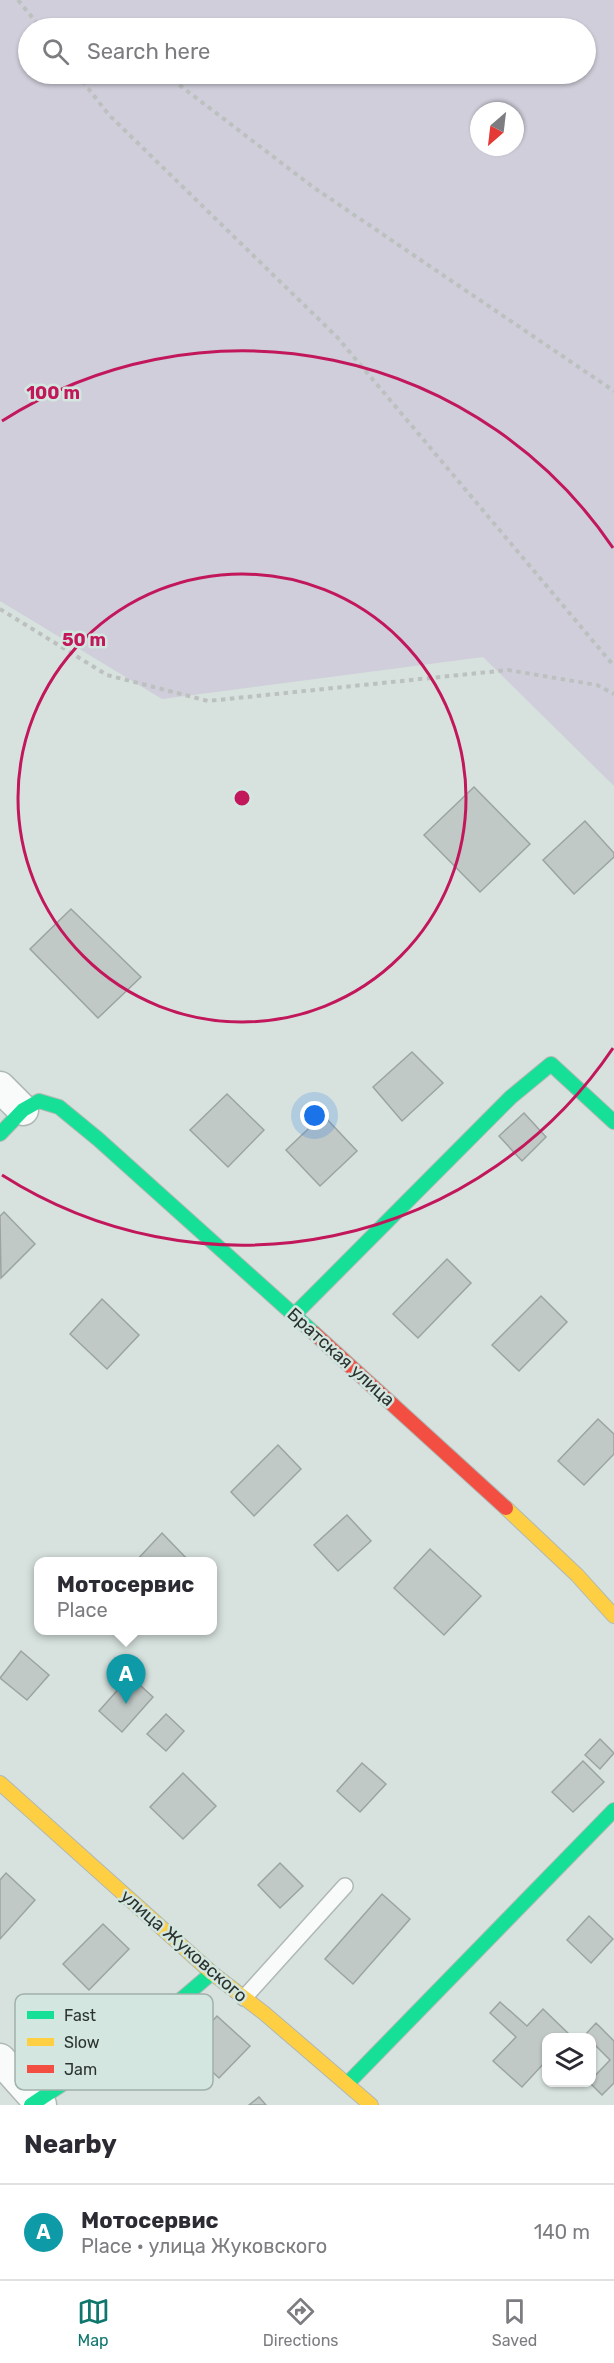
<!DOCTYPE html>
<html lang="en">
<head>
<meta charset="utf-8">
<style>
	:root { --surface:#fff; --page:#f2f2f3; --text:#2b2b33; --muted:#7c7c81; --line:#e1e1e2; --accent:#0f766e }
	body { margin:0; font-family:Rubik,sans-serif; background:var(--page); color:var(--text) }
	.controls { position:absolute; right:18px; bottom:18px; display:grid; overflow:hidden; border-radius:12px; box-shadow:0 2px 4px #0004 }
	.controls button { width:54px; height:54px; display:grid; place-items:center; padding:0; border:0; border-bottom:2px solid var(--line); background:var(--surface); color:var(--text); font:30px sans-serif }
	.compass { position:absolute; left:470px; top:102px; width:54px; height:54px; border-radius:50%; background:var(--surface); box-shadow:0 2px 4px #0004; rotate:208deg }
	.you { position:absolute; left:315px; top:1116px; width:21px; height:21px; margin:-15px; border:4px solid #fff; border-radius:50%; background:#1a73e8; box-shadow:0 0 0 9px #1a73e833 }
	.badge { display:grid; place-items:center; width:39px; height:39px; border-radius:50%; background:var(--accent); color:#fff; font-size:20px; font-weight:700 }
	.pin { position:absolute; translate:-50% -50px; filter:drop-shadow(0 2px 3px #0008) }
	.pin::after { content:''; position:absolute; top:32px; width:21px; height:18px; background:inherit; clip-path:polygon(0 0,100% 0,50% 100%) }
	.popup { position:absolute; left:34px; top:1557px; width:183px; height:78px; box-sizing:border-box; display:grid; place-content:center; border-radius:12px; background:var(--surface); filter:drop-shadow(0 2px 4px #0005); font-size:20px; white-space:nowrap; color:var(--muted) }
	.popup b { font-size:22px; color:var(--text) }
	.popup::after { content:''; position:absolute; left:50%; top:100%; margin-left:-12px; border:12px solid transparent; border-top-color:var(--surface) }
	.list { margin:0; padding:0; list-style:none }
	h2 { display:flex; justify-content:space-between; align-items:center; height:78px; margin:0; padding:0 24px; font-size:26px }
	h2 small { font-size:20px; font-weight:400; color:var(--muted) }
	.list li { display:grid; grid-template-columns:39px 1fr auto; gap:18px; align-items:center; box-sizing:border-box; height:96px; padding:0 24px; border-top:2px solid var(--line) }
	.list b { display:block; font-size:22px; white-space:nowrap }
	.list p { margin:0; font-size:20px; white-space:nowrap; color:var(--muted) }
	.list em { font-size:20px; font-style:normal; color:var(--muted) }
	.icon { flex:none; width:33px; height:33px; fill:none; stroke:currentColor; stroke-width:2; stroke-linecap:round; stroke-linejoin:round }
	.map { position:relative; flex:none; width:614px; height:2105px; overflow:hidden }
	.search { position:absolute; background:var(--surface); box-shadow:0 2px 4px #0004; left:18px; right:18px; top:18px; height:66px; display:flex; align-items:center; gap:15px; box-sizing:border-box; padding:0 21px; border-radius:33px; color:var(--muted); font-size:22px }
	.sheet { height:174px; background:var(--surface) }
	nav { display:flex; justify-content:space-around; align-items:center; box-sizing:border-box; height:84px; border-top:2px solid var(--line); background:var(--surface); font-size:16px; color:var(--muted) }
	nav a { display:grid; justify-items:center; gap:3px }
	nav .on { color:var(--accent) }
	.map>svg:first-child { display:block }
	.green { fill:#cfceda; fill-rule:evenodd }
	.building { fill:#c0c9c6; stroke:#9ca4a1; stroke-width:1.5 }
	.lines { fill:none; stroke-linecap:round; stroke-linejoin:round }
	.lane-casing { stroke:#afb8b5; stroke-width:18 }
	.street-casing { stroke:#afb8b5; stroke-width:33 }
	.fast-casing { stroke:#afb8b5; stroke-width:16 }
	.slow-casing { stroke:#afb8b5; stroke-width:16 }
	.jam-casing { stroke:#afb8b5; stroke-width:16 }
	.path { stroke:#bcc1bf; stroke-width:4; stroke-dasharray:4.5 4.5; stroke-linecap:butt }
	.lane { stroke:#f9fbfa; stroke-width:15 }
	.street { stroke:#f9fbfa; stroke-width:30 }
	.fast { stroke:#16e098; stroke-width:14 }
	.slow { stroke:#ffcf43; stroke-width:14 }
	.jam { stroke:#f24e42; stroke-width:14 }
	.ring { fill:none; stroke:#c2185b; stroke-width:3 }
	.labels { text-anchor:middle; stroke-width:5; stroke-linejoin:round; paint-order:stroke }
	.street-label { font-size:18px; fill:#2b322f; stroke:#d3e6df }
	.key { fill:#d3e6df; stroke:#a1b0aa; stroke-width:1.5 }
	.key-label { font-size:16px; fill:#2b322f }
	.centre { fill:#c2185b; stroke:#d3e6df; stroke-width:3 }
	.ring-label { font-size:18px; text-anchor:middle; font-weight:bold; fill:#c2185b; stroke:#d3e6df; stroke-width:5; stroke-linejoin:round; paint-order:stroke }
</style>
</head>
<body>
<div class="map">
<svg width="614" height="2105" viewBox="0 0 614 2105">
	<rect width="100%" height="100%" fill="#d7e2de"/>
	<path class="green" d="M0,0H614V786L483,657L162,699L0,601ZM28,28H586V74H28ZM479,111H515V147H479Z"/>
	<g class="building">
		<path d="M474,787L530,844L480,892L424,835Z"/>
		<path d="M585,821L614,853V857L574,894L543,860Z"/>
		<path d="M71,909L141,977L98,1018L30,949Z"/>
		<path d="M412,1052L443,1083L402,1121L373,1087Z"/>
		<path d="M227,1094L264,1130L228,1167L190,1130Z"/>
		<path d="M524,1113L546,1137L522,1161L499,1136Z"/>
		<path d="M323,1115L357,1151L320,1186L286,1150Z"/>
		<path d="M4,1212L35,1244L1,1278L0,1216Z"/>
		<path d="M447,1259L471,1283L418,1338L393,1314Z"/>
		<path d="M541,1296L567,1322L519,1371L492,1345Z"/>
		<path d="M102,1299L139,1335L107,1369L70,1334Z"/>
		<path d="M598,1419L614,1434V1454L584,1485L558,1461Z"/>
		<path d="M278,1445L301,1469L254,1516L231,1492Z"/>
		<path d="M347,1515L371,1541L338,1571L314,1545Z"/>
		<path d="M162,1533L190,1562H135Z"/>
		<path d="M430,1549L481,1596L444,1635L394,1588Z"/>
		<path d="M21,1651L49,1675L27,1700L0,1678Z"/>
		<path d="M130,1676L153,1697L122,1732L99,1711Z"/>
		<path d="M166,1714L184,1731L166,1751L147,1734Z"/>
		<path d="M600,1739L614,1753L600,1769L585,1755Z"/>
		<path d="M583,1761L604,1782L573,1812L552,1792Z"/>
		<path d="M362,1763L386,1784L360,1812L337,1791Z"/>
		<path d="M183,1773L216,1806L183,1839L150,1807Z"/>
		<path d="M280,1863L303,1886L280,1908L258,1885Z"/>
		<path d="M6,1873L35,1900L0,1939V1880Z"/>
		<path d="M382,1894L410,1919L353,1984L325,1959Z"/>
		<path d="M589,1916L613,1939L591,1963L567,1940Z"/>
		<path d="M103,1924L129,1949L89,1990L63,1964Z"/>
		<path d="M500,2002L527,2026L543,2009L570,2035L568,2038H546V2061L522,2087L493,2061L516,2037L490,2013Z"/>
		<path d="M217,2016L250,2046L219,2078L187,2048Z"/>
		<path d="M596,2023L614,2041V2083L602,2095L589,2082L610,2060L592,2042V2038L585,2035Z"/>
		<path d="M259,2097L266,2105H249Z"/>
	</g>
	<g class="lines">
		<defs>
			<path id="lane" d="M244,1998L345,1886"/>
			<g id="street">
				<path d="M0,1087L23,1110"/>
				<path d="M0,2059L41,2105"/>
			</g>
			<g id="fast">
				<path d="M0,1134L23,1110L39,1101L59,1107L98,1139L314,1333"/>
				<path d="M294,1315L511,1097L551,1064L614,1122"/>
				<path d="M347,2084L614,1810"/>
				<path d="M31,2105L151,2025L212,1973"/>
			</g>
			<g id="slow">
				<path d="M506,1508L577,1575L614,1616"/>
				<path d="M0,1783L212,1973L264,2013L371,2105"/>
			</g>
			<path id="jam" d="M314,1333L506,1508"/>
		</defs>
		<use href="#lane" class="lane-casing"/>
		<use href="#street" class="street-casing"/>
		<use href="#fast" class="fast-casing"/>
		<use href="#slow" class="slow-casing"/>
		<use href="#jam" class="jam-casing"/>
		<g class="path">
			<path d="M18,0L41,28"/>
			<path d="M56,28L85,22L103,28"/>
			<path d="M77,74L109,115L337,337L614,666"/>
			<path d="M165,74L313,187L614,391"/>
			<path d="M0,609L107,675L208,701L508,670L597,685L614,694"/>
		</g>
		<use href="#lane" class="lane"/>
		<use href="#street" class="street"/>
		<use href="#fast" class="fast"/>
		<use href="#slow" class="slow"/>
		<use href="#jam" class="jam"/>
	</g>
	<g class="ring">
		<circle cx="242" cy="798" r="224"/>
		<path d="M613 1048A447 447 0 0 1 2 1175M2 421A447 447 0 0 1 613 548"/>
	</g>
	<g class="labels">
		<g class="street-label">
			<text transform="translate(341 1357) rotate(42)" y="6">Братская улица</text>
			<text transform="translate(184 1946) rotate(41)" y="6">улица Жуковского</text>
		</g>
	</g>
	<rect x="15" y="1994" width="198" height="96" rx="9" class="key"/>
	<rect x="27" y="2011" width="27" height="8" fill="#16e098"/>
	<rect x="27" y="2038" width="27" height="8" fill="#ffcf43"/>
	<rect x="27" y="2065" width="27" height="8" fill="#f24e42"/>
	<g class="key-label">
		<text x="64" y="2021">Fast</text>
		<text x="64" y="2048">Slow</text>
		<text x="64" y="2075">Jam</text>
	</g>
	<circle cx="242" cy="798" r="9" class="centre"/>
	<g class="ring-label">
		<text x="53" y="399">100 m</text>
		<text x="84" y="646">50 m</text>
	</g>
</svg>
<div class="controls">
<button><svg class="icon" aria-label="layers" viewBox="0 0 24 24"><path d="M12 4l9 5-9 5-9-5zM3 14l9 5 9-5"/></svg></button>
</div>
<svg class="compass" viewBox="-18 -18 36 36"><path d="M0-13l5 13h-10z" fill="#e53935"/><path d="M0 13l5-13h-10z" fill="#7c7c81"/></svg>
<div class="you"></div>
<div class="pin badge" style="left:126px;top:1704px;background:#0f9aa8">A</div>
<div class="popup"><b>Мотосервис</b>Place</div>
<div class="search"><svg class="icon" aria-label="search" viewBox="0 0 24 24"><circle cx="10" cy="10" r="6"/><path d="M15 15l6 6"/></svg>Search here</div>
</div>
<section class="sheet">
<h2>Nearby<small></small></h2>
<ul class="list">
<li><span class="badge" style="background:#0f9aa8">A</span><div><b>Мотосервис</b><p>Place · улица Жуковского</p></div><em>140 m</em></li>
</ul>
</section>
<nav>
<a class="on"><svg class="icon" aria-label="map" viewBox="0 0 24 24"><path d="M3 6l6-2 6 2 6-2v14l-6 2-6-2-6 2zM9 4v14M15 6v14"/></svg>Map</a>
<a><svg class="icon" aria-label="directions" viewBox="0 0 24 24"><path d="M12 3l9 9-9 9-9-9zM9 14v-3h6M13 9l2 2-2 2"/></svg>Directions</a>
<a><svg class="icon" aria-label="saved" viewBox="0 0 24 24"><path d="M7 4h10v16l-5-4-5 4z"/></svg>Saved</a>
</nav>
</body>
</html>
